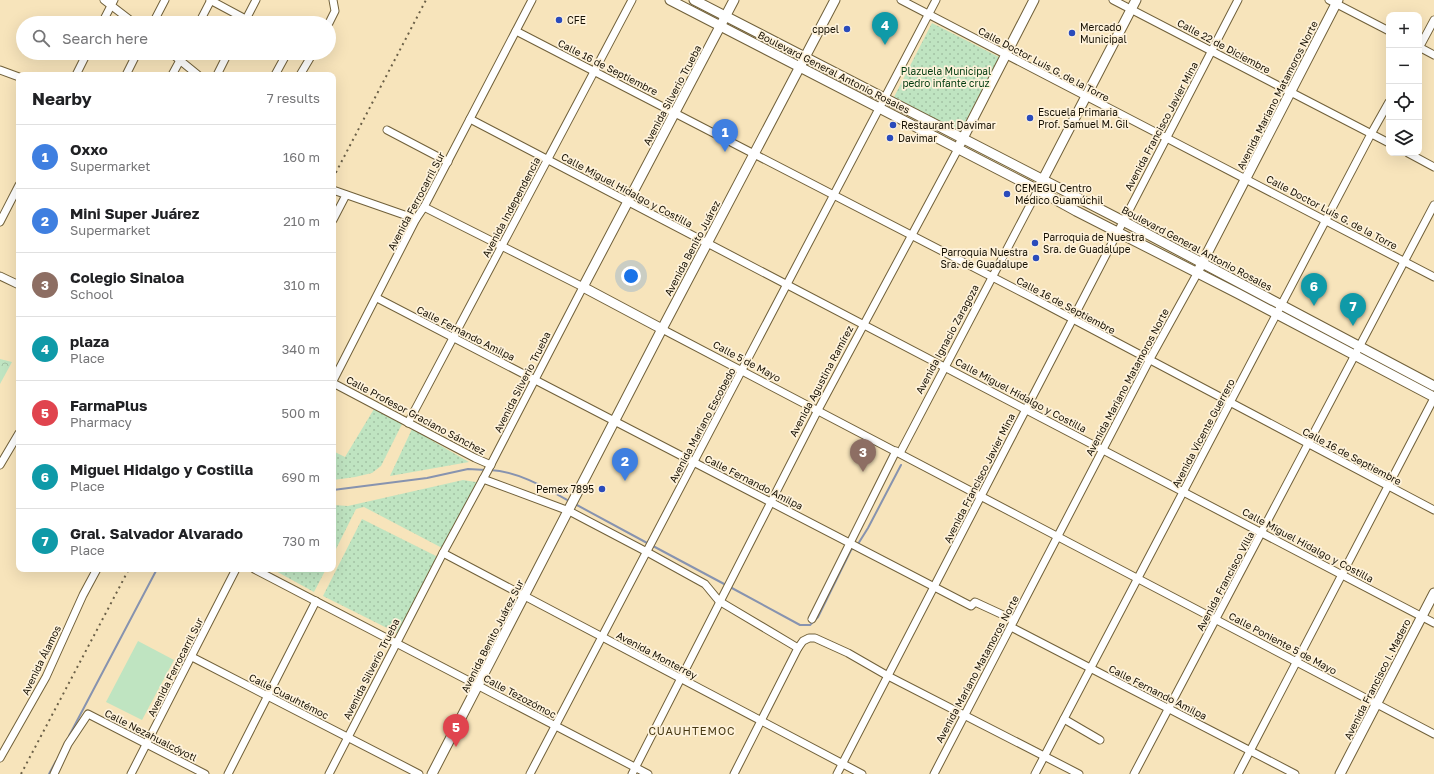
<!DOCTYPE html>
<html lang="en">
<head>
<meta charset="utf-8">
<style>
	:root { --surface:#fff; --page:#f2f2f2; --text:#202124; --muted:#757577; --line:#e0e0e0; --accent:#db2777 }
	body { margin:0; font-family:"Golos Text",sans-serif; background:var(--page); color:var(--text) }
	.controls { position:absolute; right:12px; top:12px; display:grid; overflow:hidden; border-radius:8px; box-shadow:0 4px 16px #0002 }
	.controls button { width:36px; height:36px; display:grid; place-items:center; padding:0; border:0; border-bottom:1px solid var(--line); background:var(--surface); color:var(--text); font:20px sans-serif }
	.you { position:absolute; left:631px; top:276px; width:14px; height:14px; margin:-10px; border:3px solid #fff; border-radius:50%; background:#1a73e8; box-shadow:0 0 0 6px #1a73e833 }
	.badge { display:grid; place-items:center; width:26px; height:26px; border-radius:50%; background:var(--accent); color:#fff; font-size:13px; font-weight:700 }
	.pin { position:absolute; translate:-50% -33px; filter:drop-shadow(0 1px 2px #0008) }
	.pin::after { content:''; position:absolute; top:21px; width:14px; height:12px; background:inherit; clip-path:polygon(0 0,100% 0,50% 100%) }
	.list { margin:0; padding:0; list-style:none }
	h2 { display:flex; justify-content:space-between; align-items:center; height:52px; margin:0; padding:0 16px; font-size:17px }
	h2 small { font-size:13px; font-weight:400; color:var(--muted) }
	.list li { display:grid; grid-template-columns:26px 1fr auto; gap:12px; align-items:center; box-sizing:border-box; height:64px; padding:0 16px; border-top:1px solid var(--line) }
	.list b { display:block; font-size:15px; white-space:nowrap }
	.list p { margin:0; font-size:13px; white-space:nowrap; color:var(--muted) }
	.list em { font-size:13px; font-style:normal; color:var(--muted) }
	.icon { flex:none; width:22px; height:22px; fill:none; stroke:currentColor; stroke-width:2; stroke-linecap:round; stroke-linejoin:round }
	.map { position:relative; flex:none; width:1434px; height:774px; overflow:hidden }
	.search { position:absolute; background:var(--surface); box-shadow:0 4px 16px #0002; left:16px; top:16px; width:320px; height:44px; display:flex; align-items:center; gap:10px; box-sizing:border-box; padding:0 14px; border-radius:22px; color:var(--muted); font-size:15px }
	.panel { position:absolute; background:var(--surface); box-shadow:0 4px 16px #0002; left:16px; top:72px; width:320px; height:500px; border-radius:8px }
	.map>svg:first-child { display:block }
	.grass { fill:url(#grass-dots) }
	.forest { fill:url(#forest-crowns) }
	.garden { fill:#bfe4c1 }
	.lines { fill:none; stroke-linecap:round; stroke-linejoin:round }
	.stream { stroke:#8793af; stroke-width:2 }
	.street-casing { stroke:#70603a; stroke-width:9 }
	.secondary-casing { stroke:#70603a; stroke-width:11 }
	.street { stroke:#fff; stroke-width:7 }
	.secondary { stroke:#fff; stroke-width:9 }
	.rail { stroke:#6a5f47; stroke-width:2; stroke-dasharray:2 4; stroke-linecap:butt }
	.poi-dot { fill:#2a4bbb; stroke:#fef2da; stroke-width:1.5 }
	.labels { text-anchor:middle; stroke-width:3.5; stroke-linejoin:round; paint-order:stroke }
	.poi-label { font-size:10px; fill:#150f02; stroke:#fef2da; text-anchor:start }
	.street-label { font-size:10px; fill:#150f02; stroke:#fef2da }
	.park-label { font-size:10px; fill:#033c11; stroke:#fef2da }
	.neighbourhood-label { font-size:11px; letter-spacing:1px; fill:#473812; stroke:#fef2da }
</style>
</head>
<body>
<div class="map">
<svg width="1434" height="774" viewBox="0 0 1434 774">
	<defs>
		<pattern id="grass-dots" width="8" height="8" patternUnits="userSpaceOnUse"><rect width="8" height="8" fill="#bfe4c1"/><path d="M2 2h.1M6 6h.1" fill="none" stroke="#a3c2a4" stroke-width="1.8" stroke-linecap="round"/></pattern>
		<pattern id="forest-crowns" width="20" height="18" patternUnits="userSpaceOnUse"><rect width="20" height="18" fill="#bfe4c1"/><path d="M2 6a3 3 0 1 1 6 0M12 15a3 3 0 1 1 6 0" fill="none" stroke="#a3c2a4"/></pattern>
	</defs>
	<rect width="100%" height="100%" fill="#f7e4bb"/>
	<g class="grass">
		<path d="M932,23L999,57L960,132L894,97Z"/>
		<path d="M374,409L403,422L381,466L372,473L355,477L333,480V451L345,457Z"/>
		<path d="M412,429L469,462L390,476Z"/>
		<path d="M463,480L482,483L444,549L364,507L356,509L333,555V505L348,506Z"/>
		<path d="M362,519L438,557L399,634L323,596Z"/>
		<path d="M272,569H326L314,592Z"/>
	</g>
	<path class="forest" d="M0,359L12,362L0,384Z"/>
	<path class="garden" d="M138,641L174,660L142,720L106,702Z"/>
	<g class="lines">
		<g class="stream">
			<path d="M490,470C518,471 546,488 569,501"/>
			<path d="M333,490L427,478L468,469L486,470"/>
			<path d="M575,504L649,544"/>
			<path d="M858,544L868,528L901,465"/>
			<path d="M653,546L726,585"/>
			<path d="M730,587L800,625H810L818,617L851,550L854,547"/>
			<path d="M69,736L157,569"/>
			<path d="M49,774L56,761"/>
		</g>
		<defs>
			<g id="street">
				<path d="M104,0L134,23"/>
				<path d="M210,0L253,23"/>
				<path d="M901,0L1434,277"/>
				<path d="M1113,0L1389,143"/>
				<path d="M1329,0L1389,31"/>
				<path d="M102,23L114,0"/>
				<path d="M153,23L165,0"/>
				<path d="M199,23L211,0"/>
				<path d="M244,23L256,0"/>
				<path d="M329,23L335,11L333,0"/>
				<path d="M516,31L1033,298L1434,510"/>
				<path d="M1419,47L1434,55"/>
				<path d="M1419,48L1434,20"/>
				<path d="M171,53L198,75"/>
				<path d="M0,70L19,77"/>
				<path d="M76,75L87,53"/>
				<path d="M126,75L137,53"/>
				<path d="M172,75L184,53"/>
				<path d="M217,75L228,53"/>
				<path d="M275,75L287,53"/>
				<path d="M300,75L313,53"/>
				<path d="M470,119L1434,623"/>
				<path d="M387,130L448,162"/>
				<path d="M1408,153L1434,167"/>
				<path d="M333,190L416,219"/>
				<path d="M333,220L346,195"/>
				<path d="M0,222L19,185"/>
				<path d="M0,276L19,285"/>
				<path d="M377,298L971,606L975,602L1014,620"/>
				<path d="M662,329L1434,734"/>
				<path d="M333,381L416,219L424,207L532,0"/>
				<path d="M333,383L475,458L491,465"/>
				<path d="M408,423L632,0"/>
				<path d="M900,453L1038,190"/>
				<path d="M0,465L19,433"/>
				<path d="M483,479L569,511L647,552L705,584L719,601L798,648L803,641L809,638H815L848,653L888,676L1079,774"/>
				<path d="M443,553L862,774"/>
				<path d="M254,569L648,774"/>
				<path d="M812,619L896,451"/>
				<path d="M1011,627L1295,774"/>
				<path d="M192,657L419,774"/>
				<path d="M1064,719L1100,740"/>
				<path d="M0,758L46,677L83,595L97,569"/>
				<path d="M54,774L68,744L88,714L205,774"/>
				<path d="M131,774L236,569"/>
				<path d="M228,774L316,601"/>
				<path d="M329,774L443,553L488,470L583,287L424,207"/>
				<path d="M530,774L936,0"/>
				<path d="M632,774L818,410L958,149"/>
				<path d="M734,774L798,648"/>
				<path d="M837,774L1238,0"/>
				<path d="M934,774L1151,357L1198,272"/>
				<path d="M1035,774L1371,134L1389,102"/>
				<path d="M1134,774L1434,205"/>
				<path d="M1238,774L1434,398"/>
			</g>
			<g id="secondary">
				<path d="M670,0L1038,190L1076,211L1237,293L1434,397"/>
				<path d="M694,0L1123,221L1434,386"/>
				<path d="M960,144L1034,0"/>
				<path d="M1040,185L1136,0"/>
				<path d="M1199,269L1338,0"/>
				<path d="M662,329L583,287L734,0"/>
				<path d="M432,774L662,329L835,0"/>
				<path d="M1340,774L1434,593"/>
			</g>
		</defs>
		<use href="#street" class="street-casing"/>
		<use href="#secondary" class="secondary-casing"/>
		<use href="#street" class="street"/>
		<use href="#secondary" class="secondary"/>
		<g class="rail">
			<path d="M333,178L426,0"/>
			<path d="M21,774L129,569"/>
		</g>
	</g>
	<g class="poi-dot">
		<circle cx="559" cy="20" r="4"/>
		<circle cx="847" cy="29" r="4"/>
		<circle cx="1072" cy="33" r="4"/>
		<circle cx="1030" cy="118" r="4"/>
		<circle cx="893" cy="125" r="4"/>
		<circle cx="890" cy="138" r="4"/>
		<circle cx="1007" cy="194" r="4"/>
		<circle cx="1035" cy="243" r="4"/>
		<circle cx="1036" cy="258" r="4"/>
		<circle cx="602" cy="489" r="4"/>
	</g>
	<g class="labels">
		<g class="poi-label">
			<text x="567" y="24">CFE</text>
			<text x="1080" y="31">Mercado<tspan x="1080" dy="12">Municipal</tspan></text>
			<text x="839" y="33" text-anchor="end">cppel</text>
			<text x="1038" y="116">Escuela Primaria<tspan x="1038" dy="12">Prof. Samuel M. Gil</tspan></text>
			<text x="901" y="129">Restaurant Davimar</text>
			<text x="898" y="142">Davimar</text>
			<text x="1015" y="192">CEMEGU Centro<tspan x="1015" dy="12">Médico Guamúchil</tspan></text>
			<text x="1043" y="241">Parroquia de Nuestra<tspan x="1043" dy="12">Sra. de Guadalupe</tspan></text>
			<text x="1028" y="256" text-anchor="end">Parroquia Nuestra<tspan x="1028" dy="12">Sra. de Guadalupe</tspan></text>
			<text x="594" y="493" text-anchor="end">Pemex 7895</text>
		</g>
		<g class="street-label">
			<text transform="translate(1224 46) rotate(28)" y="4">Calle 22 de Diciembre</text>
			<text transform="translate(1044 64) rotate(28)" y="4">Calle Doctor Luis G. de la Torre</text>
			<text transform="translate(608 67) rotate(27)" y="4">Calle 16 de Septiembre</text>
			<text transform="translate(834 72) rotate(27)" y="4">Boulevard General Antonio Rosales</text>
			<text transform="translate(672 95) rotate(-62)" y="4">Avenida Silverio Trueba</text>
			<text transform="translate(1277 95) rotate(-63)" y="4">Avenida Mariano Matamoros Norte</text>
			<text transform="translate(1161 126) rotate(-62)" y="4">Avenida Francisco Javier Mina</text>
			<text transform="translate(627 190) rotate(28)" y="4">Calle Miguel Hidalgo y Costilla</text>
			<text transform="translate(416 201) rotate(-62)" y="4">Avenida Ferrocarril Sur</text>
			<text transform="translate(511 207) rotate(-62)" y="4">Avenida Independencia</text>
			<text transform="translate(1332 212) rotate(28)" y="4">Calle Doctor Luis G. de la Torre</text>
			<text transform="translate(692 248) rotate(-62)" y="4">Avenida Benito Juárez</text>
			<text transform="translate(1197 248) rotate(28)" y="4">Boulevard General Antonio Rosales</text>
			<text transform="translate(1066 305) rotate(28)" y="4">Calle 16 de Septiembre</text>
			<text transform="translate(466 333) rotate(27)" y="4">Calle Fernando Amilpa</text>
			<text transform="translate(947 339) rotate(-62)" y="4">Avenida Ignacio Zaragoza</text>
			<text transform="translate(747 361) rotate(28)" y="4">Calle 5 de Mayo</text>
			<text transform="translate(821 381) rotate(-62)" y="4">Avenida Agustina Ramírez</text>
			<text transform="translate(522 382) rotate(-63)" y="4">Avenida Silverio Trueba</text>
			<text transform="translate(1127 382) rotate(-62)" y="4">Avenida Mariano Matamoros Norte</text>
			<text transform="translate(1021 395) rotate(28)" y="4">Calle Miguel Hidalgo y Costilla</text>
			<text transform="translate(416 415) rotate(28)" y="4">Calle Profesor Graciano Sánchez</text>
			<text transform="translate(702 425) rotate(-62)" y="4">Avenida Mariano Escobedo</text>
			<text transform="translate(1203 433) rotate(-62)" y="4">Avenida Vicente Guerrero</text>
			<text transform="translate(1352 456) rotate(28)" y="4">Calle 16 de Septiembre</text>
			<text transform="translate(979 478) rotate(-63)" y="4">Avenida Francisco Javier Mina</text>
			<text transform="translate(754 482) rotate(27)" y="4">Calle Fernando Amilpa</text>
			<text transform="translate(1308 545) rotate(28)" y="4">Calle Miguel Hidalgo y Costilla</text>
			<text transform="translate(1225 581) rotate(-62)" y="4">Avenida Francisco Villa</text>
			<text transform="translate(492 636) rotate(-63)" y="4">Avenida Benito Juárez Sur</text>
			<text transform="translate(1283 643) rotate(28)" y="4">Calle Poniente 5 de Mayo</text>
			<text transform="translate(657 655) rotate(28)" y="4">Avenida Monterrey</text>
			<text transform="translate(41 660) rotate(-64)" y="4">Avenida Álamos</text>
			<text transform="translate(175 667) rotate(-63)" y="4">Avenida Ferrocarril Sur</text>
			<text transform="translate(371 669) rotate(-63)" y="4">Avenida Silverio Trueba</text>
			<text transform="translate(977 669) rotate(-62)" y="4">Avenida Mariano Matamoros Norte</text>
			<text transform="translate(1377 679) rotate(-63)" y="4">Avenida Francisco I. Madero</text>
			<text transform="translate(1158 692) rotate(27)" y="4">Calle Fernando Amilpa</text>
			<text transform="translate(289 696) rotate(27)" y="4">Calle Cuauhtémoc</text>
			<text transform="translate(520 696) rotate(28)" y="4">Calle Tezozómoc</text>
			<text transform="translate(151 735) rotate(27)" y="4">Calle Nezahualcóyotl</text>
		</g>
		<g class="park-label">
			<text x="946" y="75">Plazuela Municipal<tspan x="946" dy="12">pedro infante cruz</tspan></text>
		</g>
		<g class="neighbourhood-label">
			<text x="692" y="735">CUAUHTEMOC</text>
		</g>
	</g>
</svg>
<div class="controls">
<button>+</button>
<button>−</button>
<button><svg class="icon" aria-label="locate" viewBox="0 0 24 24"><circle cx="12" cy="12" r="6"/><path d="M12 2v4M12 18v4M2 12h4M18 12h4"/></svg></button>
<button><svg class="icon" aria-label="layers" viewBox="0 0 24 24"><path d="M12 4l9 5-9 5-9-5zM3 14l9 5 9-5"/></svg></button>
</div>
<div class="you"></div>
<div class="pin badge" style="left:725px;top:152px;background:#3f7fe0">1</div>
<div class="pin badge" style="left:625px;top:481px;background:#3f7fe0">2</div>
<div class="pin badge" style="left:863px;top:472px;background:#8d6e63">3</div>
<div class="pin badge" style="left:885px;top:45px;background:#0f9aa8">4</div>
<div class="pin badge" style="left:456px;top:747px;background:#e0444e">5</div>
<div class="pin badge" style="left:1314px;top:306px;background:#0f9aa8">6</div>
<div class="pin badge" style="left:1353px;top:326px;background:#0f9aa8">7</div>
<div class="search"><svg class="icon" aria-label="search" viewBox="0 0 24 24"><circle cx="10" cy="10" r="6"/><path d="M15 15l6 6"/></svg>Search here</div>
<section class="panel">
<h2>Nearby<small>7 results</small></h2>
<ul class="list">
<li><span class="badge" style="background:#3f7fe0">1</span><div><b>Oxxo</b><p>Supermarket</p></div><em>160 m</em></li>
<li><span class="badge" style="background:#3f7fe0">2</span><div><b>Mini Super Juárez</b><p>Supermarket</p></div><em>210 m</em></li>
<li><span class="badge" style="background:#8d6e63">3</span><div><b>Colegio Sinaloa</b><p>School</p></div><em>310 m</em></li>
<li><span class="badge" style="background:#0f9aa8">4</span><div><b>plaza</b><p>Place</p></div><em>340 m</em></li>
<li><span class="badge" style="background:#e0444e">5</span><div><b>FarmaPlus</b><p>Pharmacy</p></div><em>500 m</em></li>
<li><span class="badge" style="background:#0f9aa8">6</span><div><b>Miguel Hidalgo y Costilla</b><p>Place</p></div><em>690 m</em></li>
<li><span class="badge" style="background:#0f9aa8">7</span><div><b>Gral. Salvador Alvarado</b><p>Place</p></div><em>730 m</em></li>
</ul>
</section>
</div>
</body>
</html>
